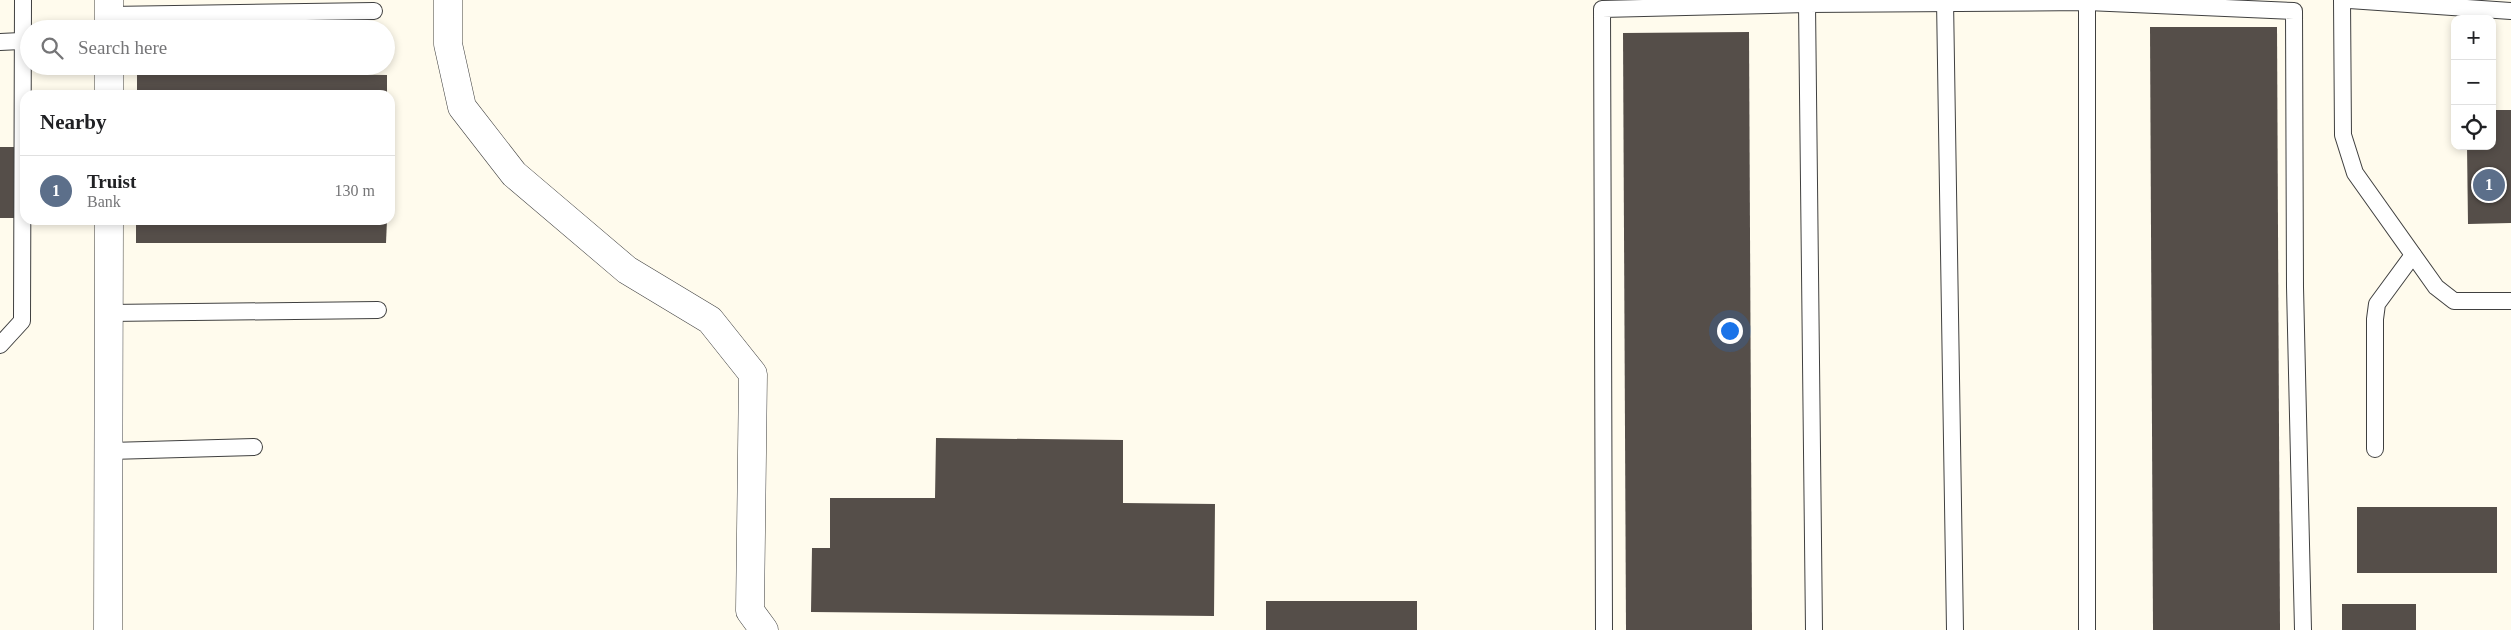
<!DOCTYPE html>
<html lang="en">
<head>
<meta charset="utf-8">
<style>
	:root { --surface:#fff; --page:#f2f2f2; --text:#202124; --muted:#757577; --line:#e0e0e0; --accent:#2563eb }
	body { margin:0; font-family:Georgia,serif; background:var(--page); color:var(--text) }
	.controls { position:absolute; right:15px; top:15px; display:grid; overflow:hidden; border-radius:10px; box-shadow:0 2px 8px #0003 }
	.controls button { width:45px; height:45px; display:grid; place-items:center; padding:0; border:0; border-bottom:1px solid var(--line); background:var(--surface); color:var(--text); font:25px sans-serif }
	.you { position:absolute; left:1729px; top:330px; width:18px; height:18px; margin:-12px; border:4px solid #fff; border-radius:50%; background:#1a73e8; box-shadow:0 0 0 8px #1a73e833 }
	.badge { display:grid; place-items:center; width:32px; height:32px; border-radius:50%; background:var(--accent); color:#fff; font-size:16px; font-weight:700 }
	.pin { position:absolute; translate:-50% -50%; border:2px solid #fff; box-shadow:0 1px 5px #0006 }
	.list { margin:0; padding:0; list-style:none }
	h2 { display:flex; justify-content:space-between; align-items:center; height:65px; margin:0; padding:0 20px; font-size:21px }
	h2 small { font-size:16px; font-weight:400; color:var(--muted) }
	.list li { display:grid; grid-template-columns:32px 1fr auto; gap:15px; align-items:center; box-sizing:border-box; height:70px; padding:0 20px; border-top:1px solid var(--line) }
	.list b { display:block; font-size:19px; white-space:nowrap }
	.list p { margin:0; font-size:16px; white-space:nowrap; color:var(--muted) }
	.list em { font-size:16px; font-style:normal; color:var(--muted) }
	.icon { flex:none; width:28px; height:28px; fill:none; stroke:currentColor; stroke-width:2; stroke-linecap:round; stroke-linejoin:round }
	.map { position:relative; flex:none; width:2511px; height:630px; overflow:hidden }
	.search { position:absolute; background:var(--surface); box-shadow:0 2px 8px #0003; left:20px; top:20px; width:375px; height:55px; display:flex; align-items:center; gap:12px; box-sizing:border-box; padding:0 18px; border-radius:28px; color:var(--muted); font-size:19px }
	.panel { position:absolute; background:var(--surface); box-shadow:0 2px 8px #0003; left:20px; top:90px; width:375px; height:135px; border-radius:15px }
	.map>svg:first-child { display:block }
	.building { fill:#554e49 }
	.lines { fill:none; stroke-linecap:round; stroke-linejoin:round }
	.lane-casing { stroke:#404040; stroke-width:18 }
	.street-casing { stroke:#404040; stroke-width:29 }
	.lane { stroke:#fff; stroke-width:16 }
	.street { stroke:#fff; stroke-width:28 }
</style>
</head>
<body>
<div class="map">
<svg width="2511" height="630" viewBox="0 0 2511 630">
	<rect width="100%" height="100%" fill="#fffbed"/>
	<g class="building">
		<path d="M2150,27H2277L2280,630H2153Z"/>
		<path d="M1749,32L1752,630H1626L1623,33Z"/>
		<path d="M137,73L387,75V95H137Z"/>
		<path d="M2492,110H2511V223L2468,224L2467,146H2492Z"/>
		<rect x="0" y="147" width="19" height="71"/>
		<path d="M136,220H387L386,243H136Z"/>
		<path d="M936,438L1123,440V503L1215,504L1214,616L811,612L812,548H830V498H935Z"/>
		<rect x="2357" y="507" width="140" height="66"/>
		<rect x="1266" y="601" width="151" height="29"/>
		<rect x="2342" y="604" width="74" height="26"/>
	</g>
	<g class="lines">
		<defs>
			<g id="lane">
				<path d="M1945,0L1955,630"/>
				<path d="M2342,0L2343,135L2355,173L2436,287L2454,301H2511"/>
				<path d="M2349,0L2511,11"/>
				<path d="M2087,2L2294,11L2295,287L2303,630"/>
				<path d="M109,15L374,11"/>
				<path d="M0,42L21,41"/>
				<path d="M108,313L378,310"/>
				<path d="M0,345L22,321L23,0"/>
				<path d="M2375,449V319L2377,304L2413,255"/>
				<path d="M110,451L254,447"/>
				<path d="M1604,630L1602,9L1807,4"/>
				<path d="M1814,630L1807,4L2087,2V630"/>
			</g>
			<g id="street">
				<path d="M448,0V44L462,107L514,174L627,270L710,320L753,374L750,611L764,630"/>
				<path d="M109,29V0"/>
				<path d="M109,95V66"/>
				<path d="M108,630L109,220"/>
			</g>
		</defs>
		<use href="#lane" class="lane-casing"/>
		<use href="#street" class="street-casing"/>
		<use href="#lane" class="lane"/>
		<use href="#street" class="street"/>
	</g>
</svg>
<div class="controls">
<button>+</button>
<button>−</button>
<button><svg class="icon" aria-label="locate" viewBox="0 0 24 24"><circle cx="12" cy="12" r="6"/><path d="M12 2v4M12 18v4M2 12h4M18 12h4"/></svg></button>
</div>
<div class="you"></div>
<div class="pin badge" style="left:2489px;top:185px;background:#5c6f8a">1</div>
<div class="search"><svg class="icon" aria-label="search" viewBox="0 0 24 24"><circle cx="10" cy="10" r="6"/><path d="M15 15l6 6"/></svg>Search here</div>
<section class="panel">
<h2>Nearby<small></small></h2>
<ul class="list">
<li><span class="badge" style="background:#5c6f8a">1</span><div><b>Truist</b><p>Bank</p></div><em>130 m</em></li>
</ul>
</section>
</div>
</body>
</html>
